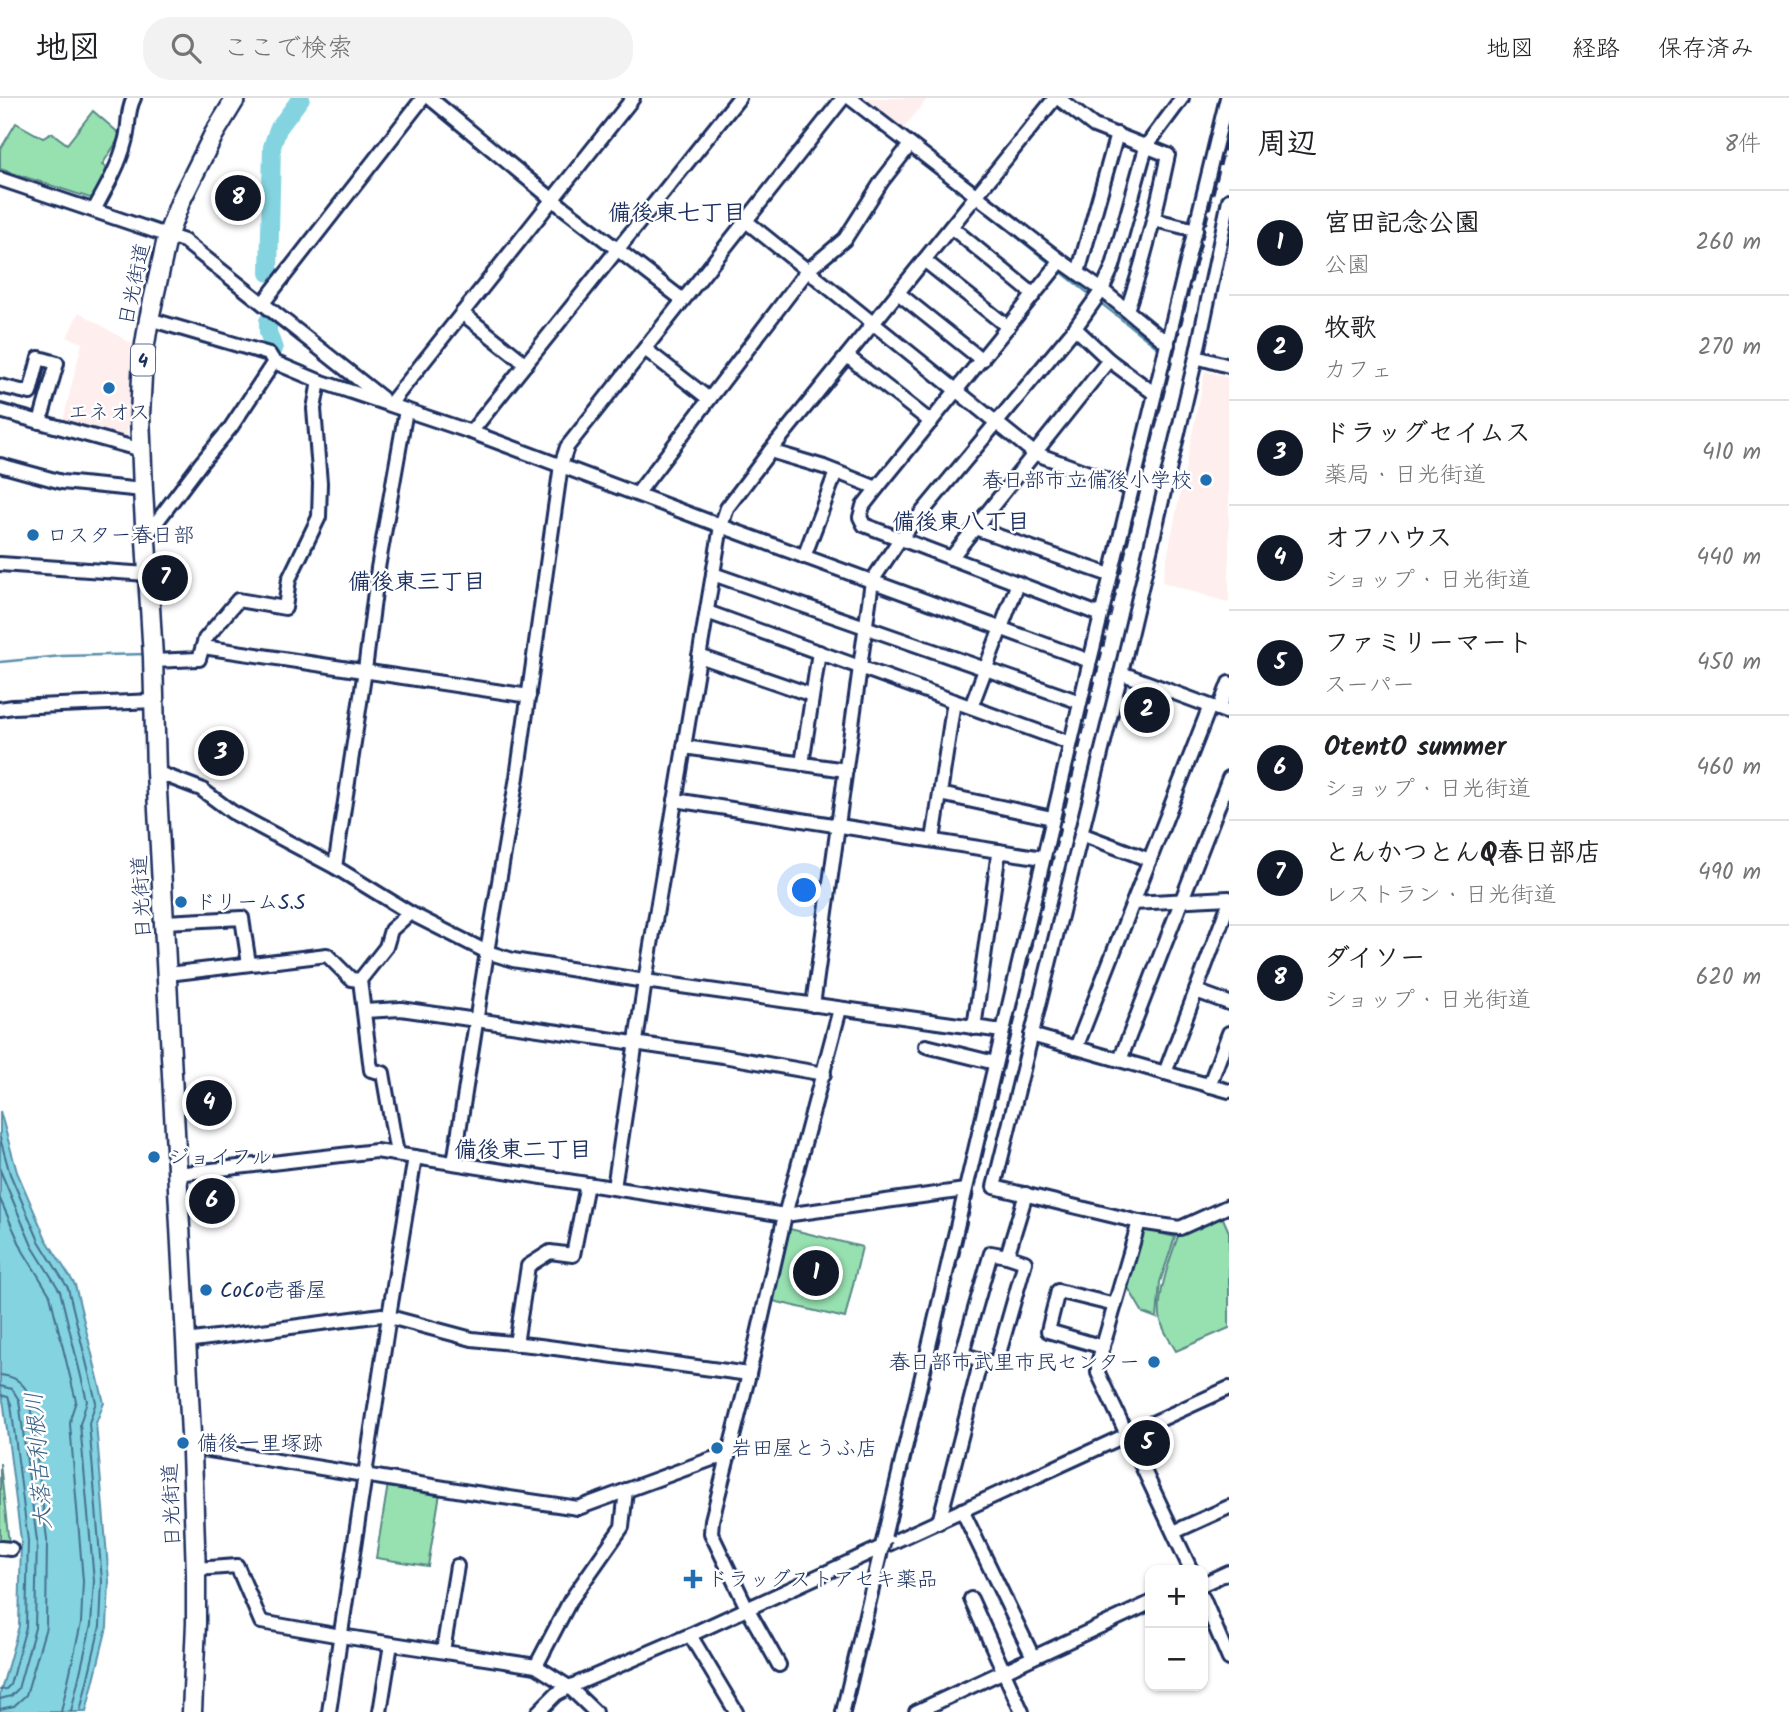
<!DOCTYPE html>
<html lang="ja">
<head>
<meta charset="utf-8">
<style>
	:root { --surface:#fff; --page:#f2f2f2; --text:#202124; --muted:#757577; --line:#e0e0e0; --accent:#111827 }
	body { margin:0; font-family:Kalam,"Klee One",sans-serif; background:var(--page); color:var(--text) }
	.controls { position:absolute; right:21px; bottom:21px; display:grid; overflow:hidden; border-radius:14px; box-shadow:0 2px 5px #0004 }
	.controls button { width:63px; height:63px; display:grid; place-items:center; padding:0; border:0; border-bottom:2px solid var(--line); background:var(--surface); color:var(--text); font:35px sans-serif }
	.you { position:absolute; left:805px; top:793px; width:24px; height:24px; margin:-18px; border:5px solid #fff; border-radius:50%; background:#1a73e8; box-shadow:0 0 0 10px #1a73e833 }
	.badge { display:grid; place-items:center; width:46px; height:46px; border-radius:50%; background:var(--accent); color:#fff; font-size:23px; font-weight:700 }
	.pin { position:absolute; translate:-50% -50%; border:4px solid #fff; box-shadow:0 2px 7px #0006 }
	.list { margin:0; padding:0; list-style:none }
	h2 { display:flex; justify-content:space-between; align-items:center; height:91px; margin:0; padding:0 28px; font-size:30px }
	h2 small { font-size:23px; font-weight:400; color:var(--muted) }
	.list li { display:grid; grid-template-columns:46px 1fr auto; gap:21px; align-items:center; box-sizing:border-box; height:105px; padding:0 28px; border-top:2px solid var(--line) }
	.list b { display:block; font-size:26px; white-space:nowrap }
	.list p { margin:0; font-size:23px; white-space:nowrap; color:var(--muted) }
	.list em { font-size:23px; font-style:normal; color:var(--muted) }
	.icon { flex:none; width:38px; height:38px; fill:none; stroke:currentColor; stroke-width:2; stroke-linecap:round; stroke-linejoin:round }
	.map { position:relative; flex:none; width:1229px; height:1614px; overflow:hidden }
	header { display:flex; align-items:center; gap:42px; box-sizing:border-box; height:98px; padding:0 35px; background:var(--surface); border-bottom:2px solid var(--line) }
	header strong { font-size:33px }
	nav { display:flex; gap:38px; margin-inline-start:auto; font-size:24px }
	.search { width:490px; height:63px; background:var(--page); display:flex; align-items:center; gap:18px; box-sizing:border-box; padding:0 24px; border-radius:28px; color:var(--muted); font-size:26px }
	main { display:flex }
	aside { flex:1; background:var(--surface) }
	.map>svg:first-child { display:block }
	.built { fill:#feefee }
	.green { fill:#97e1b0; stroke:#598887; stroke-width:2 }
	.water { fill:#84d3e0; stroke:#5a91ac; stroke-width:2 }
	.lines { fill:none; stroke-linecap:round; stroke-linejoin:round }
	.shore { stroke:#457192; stroke-width:2 }
	.stream { stroke:#5a91ac; stroke-width:2.5 }
	.river { stroke:#84d3e0; stroke-width:18 }
	.minor-casing { stroke:#1b2f5e; stroke-width:18 }
	.highway-casing { stroke:#1b2f5e; stroke-width:23 }
	.minor { stroke:#fff; stroke-width:12 }
	.highway { stroke:#fff; stroke-width:18 }
	.rail { stroke:#1b2f5e; stroke-width:2.5; stroke-dasharray:10 5; stroke-linecap:butt }
	.poi-dot { fill:#1f6fb2; stroke:#fff; stroke-width:2.5 }
	.labels { text-anchor:middle; stroke-width:5; stroke-linejoin:round; paint-order:stroke }
	.shield { fill:#fff; stroke:#5f6d8e; stroke-width:2 }
	.shield-label { font-size:19px; font-weight:bold; fill:#1b2f5e }
	.street-label { font-size:21px; fill:#1b2f5e; stroke:#fff }
	.poi-label { font-size:21px; fill:#1b2f5e; stroke:#fff; text-anchor:start }
	.neighbourhood-label { font-size:23px; font-weight:bold; fill:#1b2f5e; stroke:#fff }
	.water-label { font-size:23px; font-style:italic; fill:#3a6085; stroke:#fff }
</style>
</head>
<body>
<header>
<strong>地図</strong>
<div class="search"><svg class="icon" aria-label="search" viewBox="0 0 24 24"><circle cx="10" cy="10" r="6"/><path d="M15 15l6 6"/></svg>ここで検索</div>
<nav><a>地図</a><a>経路</a><a>保存済み</a></nav>
</header>
<main>
<div class="map">
<svg width="1229" height="1614" viewBox="0 0 1229 1614">
	<rect width="100%" height="100%" fill="#fff"/>
	<filter id="ink" filterUnits="userSpaceOnUse"><feTurbulence type="fractalNoise" baseFrequency=".0143" numOctaves="2"/><feDisplacementMap in="SourceGraphic" scale="14" xChannelSelector="R" yChannelSelector="G"/><feConvolveMatrix kernelMatrix="1 2 1 2 8 2 1 2 1" color-interpolation-filters="sRGB"/></filter>
	<g filter="url(#ink)">
		<g class="built">
			<path d="M863,0H928L903,31Z"/>
			<path d="M79,214L134,247L127,340L62,326L82,245L67,239Z"/>
			<path d="M1205,273L1229,280V505L1162,484Z"/>
		</g>
		<g class="green">
			<path d="M93,13L121,37L102,67L108,71L95,97L90,100L0,71V52L16,25L43,40L52,35L67,46Z"/>
			<path d="M1222,1118L1229,1134V1230L1176,1253C1171,1244 1163,1233 1161,1223C1155,1202 1171,1157 1179,1136Z"/>
			<path d="M786,1130L862,1149L845,1220L769,1202Z"/>
			<path d="M1142,1131L1175,1139L1160,1184L1157,1220L1143,1215L1126,1186Z"/>
			<path d="M0,1365L9,1446H0Z"/>
			<path d="M388,1386L440,1395L428,1468L376,1460Z"/>
		</g>
		<path class="water" d="M0,1013L17,1074L46,1141L75,1187L104,1305L96,1325L109,1483L107,1529L86,1614H0V1596L19,1528L21,1442L4,1308L0,1288Z"/>
		<g class="lines">
			<g class="shore">
				<path d="M0,1040L10,1076L39,1143L68,1190L96,1304L89,1325L102,1483L100,1528L80,1614"/>
				<path d="M0,1072L32,1148L60,1193L87,1303L80,1326L94,1483L91,1527L71,1614"/>
				<path d="M0,1101L23,1153L50,1197L76,1303L71,1318L70,1326L83,1483L81,1525L61,1614"/>
				<path d="M0,1277C14,1278 24,1284 29,1298L47,1441L46,1529L26,1597L14,1608L0,1611"/>
				<path d="M0,1288L12,1291L19,1302L37,1443L35,1530L18,1591L11,1598L0,1601"/>
				<path d="M0,1297L8,1299L11,1306L28,1443L26,1529L10,1587L6,1591L0,1592"/>
			</g>
			<g class="stream">
				<path d="M845,5L903,50"/>
				<path d="M908,54L969,102"/>
				<path d="M975,106L1052,167"/>
				<path d="M1060,173L1093,199"/>
				<path d="M1098,203L1162,253"/>
				<path d="M0,564L62,558L147,556"/>
			</g>
			<g class="river">
				<path d="M269,175L272,49L278,31L301,0"/>
				<path d="M268,223V234L274,251"/>
			</g>
			<defs>
				<g id="minor">
					<path d="M430,0L552,101L683,202"/>
					<path d="M850,0L1061,163L1102,192L1168,246"/>
					<path d="M1058,0L1094,28L1168,57C1157,110 1145,160 1127,212"/>
					<path d="M0,81L184,143L382,300"/>
					<path d="M1229,102L1196,259L1121,575L994,1089L1139,1124L1180,1130L1229,1108"/>
					<path d="M94,112C106,90 119,68 125,44C130,29 126,15 134,0"/>
					<path d="M1155,122L1196,132"/>
					<path d="M746,123L1034,355L1132,391"/>
					<path d="M951,129L1034,197"/>
					<path d="M924,162L1008,229"/>
					<path d="M1061,163L877,390L863,408L860,419L864,427L1101,517"/>
					<path d="M1078,175L1117,36"/>
					<path d="M898,195L982,262"/>
					<path d="M263,205L423,0"/>
					<path d="M462,215L526,266"/>
					<path d="M149,221L269,256L274,264L319,283L471,334L721,428L1090,563"/>
					<path d="M1075,230L1109,262L1155,296"/>
					<path d="M645,251L709,301"/>
					<path d="M847,258L931,324"/>
					<path d="M1196,259L1229,268"/>
					<path d="M0,288L30,295L39,260L57,265L40,324"/>
					<path d="M390,306L633,0"/>
					<path d="M0,313L142,352"/>
					<path d="M471,334L739,0"/>
					<path d="M770,353L824,369L877,390"/>
					<path d="M0,367L62,384L143,392"/>
					<path d="M637,396L807,173L845,141L882,83L910,47"/>
					<path d="M975,430L1110,477"/>
					<path d="M146,438L201,365L231,329L274,264"/>
					<path d="M804,459L836,374"/>
					<path d="M951,460L1109,262"/>
					<path d="M0,466L148,476"/>
					<path d="M713,476L1080,604"/>
					<path d="M707,514L1070,645"/>
					<path d="M203,549L529,598"/>
					<path d="M699,558L812,597"/>
					<path d="M153,563L199,561L205,541L238,502L285,510L289,481L319,419L320,385L314,311L319,283"/>
					<path d="M1121,575L1229,615"/>
					<path d="M971,609L1018,485"/>
					<path d="M0,611L13,609L155,603"/>
					<path d="M1219,611L1229,585"/>
					<path d="M684,649L846,672"/>
					<path d="M802,666L819,554"/>
					<path d="M156,674L201,691L232,714L335,769L410,815L487,854L513,862L645,883L1002,933"/>
					<path d="M940,696L1052,720"/>
					<path d="M675,702L1043,760"/>
					<path d="M1081,736L1150,762"/>
					<path d="M933,742L954,603"/>
					<path d="M335,769L365,572L378,470L406,312"/>
					<path d="M1133,805L1229,800"/>
					<path d="M165,824L242,820L249,866"/>
					<path d="M168,876L327,857L351,881L360,882"/>
					<path d="M1196,893L1229,905"/>
					<path d="M813,907L872,483L900,441L1075,230L1102,192L1113,168L1142,63L1147,47L1182,0"/>
					<path d="M364,913L401,911L723,958L824,976"/>
					<path d="M974,930L999,753"/>
					<path d="M1031,937L1229,993"/>
					<path d="M926,948L995,965"/>
					<path d="M1076,950L1210,608"/>
					<path d="M1120,962L1229,680"/>
					<path d="M1165,975L1229,805"/>
					<path d="M1209,988L1229,935"/>
					<path d="M397,1056L383,975L371,972L360,882L386,849L391,832L410,815"/>
					<path d="M454,1065L487,854L517,679L561,367L567,349L843,0"/>
					<path d="M177,1076L376,1053L785,1117L965,1092"/>
					<path d="M614,1090L645,883L721,428L727,410L770,353L1055,0"/>
					<path d="M1139,1124L1098,1265V1275L1191,1472"/>
					<path d="M186,1243L382,1217L472,1241L540,1248L749,1276"/>
					<path d="M516,1246L528,1168L550,1154L573,1157L587,1086"/>
					<path d="M1103,1249L1048,1233L1058,1193L1115,1207"/>
					<path d="M981,1262L962,1256L991,1155L1007,1158"/>
					<path d="M191,1349L469,1394L578,1410L712,1361L728,1359"/>
					<path d="M962,1412L1033,1559"/>
					<path d="M939,1424L981,1262L996,1266L1025,1164L1007,1158L1026,1096"/>
					<path d="M1174,1434L1229,1409"/>
					<path d="M0,1450L11,1451"/>
					<path d="M196,1471L237,1468L261,1524L341,1538L536,1568L569,1589L595,1614"/>
					<path d="M1203,1486L1229,1474"/>
					<path d="M1203,1500L1229,1561"/>
					<path d="M971,1501L1022,1614"/>
					<path d="M690,1537L736,1614"/>
					<path d="M443,1553L457,1468"/>
					<path d="M779,1567L747,1510L711,1435L712,1422L749,1276L785,1117L840,911"/>
					<path d="M536,1568L570,1503L622,1429L626,1392"/>
					<path d="M329,1614L389,1218L415,1059"/>
					<path d="M380,1614L391,1546"/>
					<path d="M538,1614L556,1596L569,1589L690,1537L1229,1290"/>
					<path d="M843,1614L1090,563L1227,0"/>
					<path d="M916,1614L1150,1505"/>
				</g>
				<path id="highway" d="M192,1614L196,1525V1476L192,1355L156,674L153,559L143,392L140,317L143,259L149,221L168,136L181,102L214,36L236,0"/>
			</defs>
			<use href="#minor" class="minor-casing"/>
			<use href="#highway" class="highway-casing"/>
			<use href="#minor" class="minor"/>
			<use href="#highway" class="highway"/>
			<path class="rail" d="M849,1614L891,1445L1144,376L1229,32"/>
		</g>
	</g>
	<g class="poi-dot">
		<circle cx="109" cy="290" r="7"/>
		<circle cx="1206" cy="382" r="7"/>
		<circle cx="33" cy="437" r="7"/>
		<circle cx="181" cy="804" r="7"/>
		<circle cx="154" cy="1059" r="7"/>
		<circle cx="206" cy="1192" r="7"/>
		<circle cx="1154" cy="1264" r="7"/>
		<circle cx="183" cy="1345" r="7"/>
		<circle cx="717" cy="1350" r="7"/>
		<path d="M689.5 1470.5h7v7h7v7h-7v7h-7v-7h-7v-7h7z"/>
	</g>
	<g class="labels">
		<rect class="shield" x="131" y="246.5" width="24" height="31" rx="5"/>
		<g class="shield-label">
			<text x="143" y="269">4</text>
		</g>
		<g class="street-label">
			<text transform="translate(134 186) rotate(-78)" y="7">日光街道</text>
			<text transform="translate(141 799) rotate(-93)" y="7">日光街道</text>
			<text transform="translate(171 1407) rotate(-92)" y="7">日光街道</text>
		</g>
		<g class="poi-label">
			<text x="109" y="321" text-anchor="middle">エネオス</text>
			<text x="1192" y="389" text-anchor="end">春日部市立備後小学校</text>
			<text x="47" y="444">ロスター春日部</text>
			<text x="195" y="811">ドリームS.S</text>
			<text x="168" y="1066">ジョイフル</text>
			<text x="220" y="1199">CoCo壱番屋</text>
			<text x="1140" y="1271" text-anchor="end">春日部市武里市民センター</text>
			<text x="197" y="1352">備後一里塚跡</text>
			<text x="731" y="1357">岩田屋とうふ店</text>
			<text x="707" y="1488">ドラッグストアセキ薬品</text>
		</g>
		<g class="neighbourhood-label">
			<text x="677" y="122">備後東七丁目</text>
			<text x="961" y="431">備後東八丁目</text>
			<text x="417" y="491">備後東三丁目</text>
			<text x="523" y="1059">備後東二丁目</text>
		</g>
		<g class="water-label">
			<text transform="translate(38 1363) rotate(-94)" y="8">大落古利根川</text>
		</g>
	</g>
</svg>
<div class="controls">
<button>+</button>
<button>−</button>
</div>
<div class="you"></div>
<div class="pin badge" style="left:816px;top:1175px">1</div>
<div class="pin badge" style="left:1147px;top:612px">2</div>
<div class="pin badge" style="left:221px;top:655px">3</div>
<div class="pin badge" style="left:209px;top:1005px">4</div>
<div class="pin badge" style="left:1147px;top:1345px">5</div>
<div class="pin badge" style="left:212px;top:1103px">6</div>
<div class="pin badge" style="left:165px;top:480px">7</div>
<div class="pin badge" style="left:238px;top:100px">8</div>
</div>
<aside>
<h2>周辺<small>8件</small></h2>
<ul class="list">
<li><span class="badge">1</span><div><b>宮田記念公園</b><p>公園</p></div><em>260 m</em></li>
<li><span class="badge">2</span><div><b>牧歌</b><p>カフェ</p></div><em>270 m</em></li>
<li><span class="badge">3</span><div><b>ドラッグセイムス</b><p>薬局 · 日光街道</p></div><em>410 m</em></li>
<li><span class="badge">4</span><div><b>オフハウス</b><p>ショップ · 日光街道</p></div><em>440 m</em></li>
<li><span class="badge">5</span><div><b>ファミリーマート</b><p>スーパー</p></div><em>450 m</em></li>
<li><span class="badge">6</span><div><b>OtentO summer</b><p>ショップ · 日光街道</p></div><em>460 m</em></li>
<li><span class="badge">7</span><div><b>とんかつとんQ春日部店</b><p>レストラン · 日光街道</p></div><em>490 m</em></li>
<li><span class="badge">8</span><div><b>ダイソー</b><p>ショップ · 日光街道</p></div><em>620 m</em></li>
</ul>
</aside>
</main>
</body>
</html>
